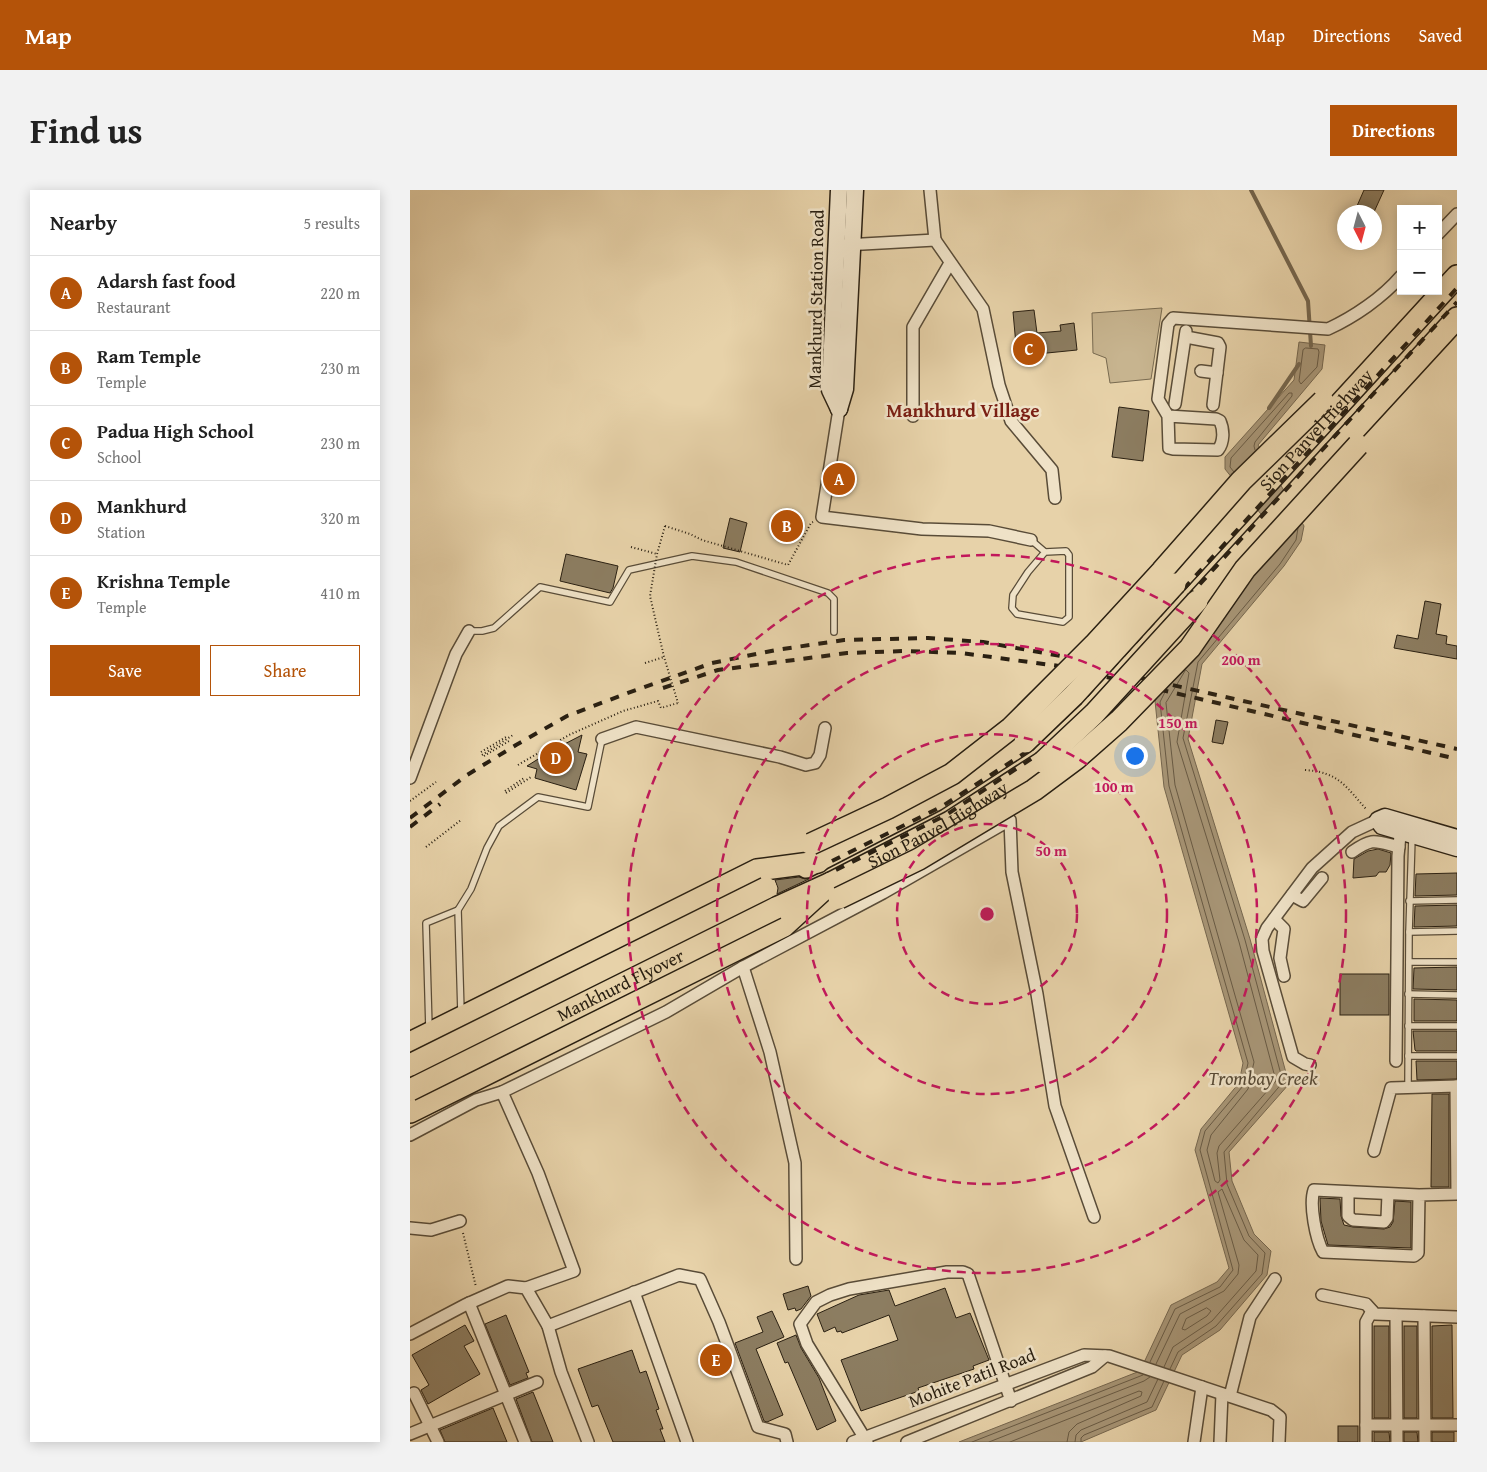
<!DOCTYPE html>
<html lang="en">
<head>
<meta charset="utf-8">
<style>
	:root { --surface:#fff; --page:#f2f2f2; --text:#222; --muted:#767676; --line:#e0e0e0; --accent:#b45309 }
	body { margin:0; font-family:"Gentium Book Plus",serif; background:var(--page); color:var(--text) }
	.controls { position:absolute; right:15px; top:15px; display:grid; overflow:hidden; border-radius:0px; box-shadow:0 2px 12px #0003 }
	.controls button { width:45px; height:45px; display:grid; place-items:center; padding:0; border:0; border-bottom:1px solid var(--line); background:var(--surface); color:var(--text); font:25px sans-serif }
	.compass { position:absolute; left:927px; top:15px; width:45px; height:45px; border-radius:50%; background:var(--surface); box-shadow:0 2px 12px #0003; rotate:174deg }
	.you { position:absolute; left:724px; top:565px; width:18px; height:18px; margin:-12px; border:4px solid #fff; border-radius:50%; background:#1a73e8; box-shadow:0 0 0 8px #1a73e833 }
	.badge { display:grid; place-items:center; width:32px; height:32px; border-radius:50%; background:var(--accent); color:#fff; font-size:16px; font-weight:700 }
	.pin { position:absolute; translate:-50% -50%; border:2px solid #fff; box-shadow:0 1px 5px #0006 }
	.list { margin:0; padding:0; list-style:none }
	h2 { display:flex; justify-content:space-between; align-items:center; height:65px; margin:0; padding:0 20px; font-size:21px }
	h2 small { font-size:16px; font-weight:400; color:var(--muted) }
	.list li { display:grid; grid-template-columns:32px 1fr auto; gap:15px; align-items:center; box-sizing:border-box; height:75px; padding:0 20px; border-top:1px solid var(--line) }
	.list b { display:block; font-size:19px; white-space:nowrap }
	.list p { margin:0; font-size:16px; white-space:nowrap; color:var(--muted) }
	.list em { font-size:16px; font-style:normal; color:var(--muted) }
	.actions { display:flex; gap:10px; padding:15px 20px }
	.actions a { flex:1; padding:11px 0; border:1px solid var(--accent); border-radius:0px; text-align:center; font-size:18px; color:var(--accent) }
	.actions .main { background:var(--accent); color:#fff }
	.map { position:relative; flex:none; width:1047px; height:1252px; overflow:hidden; border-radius:0px }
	header { display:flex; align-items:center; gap:30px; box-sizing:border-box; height:70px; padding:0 25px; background:var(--accent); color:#fff }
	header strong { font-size:24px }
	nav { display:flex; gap:28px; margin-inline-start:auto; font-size:18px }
	.intro { display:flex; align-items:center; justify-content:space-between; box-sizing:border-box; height:120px; padding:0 30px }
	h1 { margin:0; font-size:35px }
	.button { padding:12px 22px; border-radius:0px; background:var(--accent); color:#fff; font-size:18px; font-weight:700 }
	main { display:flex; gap:30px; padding:0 30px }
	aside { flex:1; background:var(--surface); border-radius:0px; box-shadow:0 2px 12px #0003 }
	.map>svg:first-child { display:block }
	.green { fill:#c7b48f; stroke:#786a50 }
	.water { fill:#a79576; stroke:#75664e }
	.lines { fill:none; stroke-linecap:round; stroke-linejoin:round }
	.shore { stroke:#685a44; stroke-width:1 }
	.stream { stroke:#75664e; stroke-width:4 }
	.building { fill:#8c7d61; stroke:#2a2012 }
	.lane-casing { stroke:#594c38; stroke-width:8 }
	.street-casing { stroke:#594c38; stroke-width:14 }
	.secondary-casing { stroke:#2a2012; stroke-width:19 }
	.highway-casing { stroke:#2a2012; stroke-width:24 }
	.path { stroke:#2a2012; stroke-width:2; stroke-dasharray:1 2.5; stroke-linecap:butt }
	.lane { stroke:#efe2c7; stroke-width:5.5 }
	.street { stroke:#efe2c7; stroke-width:11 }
	.secondary { stroke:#efe2c7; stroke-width:16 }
	.highway { stroke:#e7d2a9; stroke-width:21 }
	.rail { stroke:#2a2012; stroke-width:4; stroke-dasharray:9 9; stroke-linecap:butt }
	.highway-bridge-casing { stroke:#2a2012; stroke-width:24; stroke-linecap:butt }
	.path-bridge { stroke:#2a2012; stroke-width:2; stroke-dasharray:1 2.5; stroke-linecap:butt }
	.highway-bridge { stroke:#e7d2a9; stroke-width:21 }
	.ring { fill:none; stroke:#c2185b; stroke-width:2.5; stroke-dasharray:9 6 }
	.labels { text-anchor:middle; stroke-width:5; stroke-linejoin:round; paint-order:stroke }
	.street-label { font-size:18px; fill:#2a2012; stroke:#efe2c7 }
	.neighbourhood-label { font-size:19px; font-weight:bold; fill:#7a1f14; stroke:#efe2c7 }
	.water-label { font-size:19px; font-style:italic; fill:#564935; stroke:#efe2c7 }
	.centre { fill:#c2185b; stroke:#efe2c7; stroke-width:2.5 }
	.ring-label { font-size:15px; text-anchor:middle; font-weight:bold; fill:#c2185b; stroke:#efe2c7; stroke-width:5; stroke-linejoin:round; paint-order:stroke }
</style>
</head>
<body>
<header>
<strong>Map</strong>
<nav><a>Map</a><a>Directions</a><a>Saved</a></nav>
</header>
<div class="intro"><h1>Find us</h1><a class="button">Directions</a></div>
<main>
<aside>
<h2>Nearby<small>5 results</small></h2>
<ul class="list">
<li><span class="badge">A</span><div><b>Adarsh fast food</b><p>Restaurant</p></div><em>220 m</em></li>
<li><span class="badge">B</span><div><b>Ram Temple</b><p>Temple</p></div><em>230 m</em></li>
<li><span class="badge">C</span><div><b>Padua High School</b><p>School</p></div><em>230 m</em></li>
<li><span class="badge">D</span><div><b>Mankhurd</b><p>Station</p></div><em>320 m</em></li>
<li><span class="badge">E</span><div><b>Krishna Temple</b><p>Temple</p></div><em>410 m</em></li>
</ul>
<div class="actions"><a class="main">Save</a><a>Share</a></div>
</aside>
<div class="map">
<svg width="1047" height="1252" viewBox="0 0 1047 1252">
	<rect width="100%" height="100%" fill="#e7d2a9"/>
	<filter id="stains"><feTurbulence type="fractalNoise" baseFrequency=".004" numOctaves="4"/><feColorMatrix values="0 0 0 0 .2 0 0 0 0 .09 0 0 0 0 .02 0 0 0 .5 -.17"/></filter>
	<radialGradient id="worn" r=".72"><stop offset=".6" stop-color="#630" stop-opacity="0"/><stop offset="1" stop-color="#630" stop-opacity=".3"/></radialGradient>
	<path class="green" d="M752,118L741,189L700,193L696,168L683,163L682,123Z"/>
	<path class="water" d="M889,152L915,155L912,179L848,255L894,336L891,351L874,376L792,474L778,549L840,749L879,894L819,962L822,991L844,1044L861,1061L857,1085L810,1140L772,1165L746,1220L671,1252H549L730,1181L761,1115L807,1092L819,1078L785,960L791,939L829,893L833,873L754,597L745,511L772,462L862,338L815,279V267L884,190Z"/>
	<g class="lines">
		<g class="shore">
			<path d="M896,158L908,159L909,162L907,177L891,194L889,191L893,160Z"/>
			<path d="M824,282L820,277L821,268L879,203H882V206L845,252L844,256L845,260"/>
			<path d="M776,480L779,483L767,552L829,752L866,891L809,956L807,963L810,990L808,993L805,991L797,960L801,945L838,899L844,872L765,595L756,513Z"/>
			<path d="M797,1118L801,1121L797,1126L775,1140L772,1139L776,1129Z"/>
			<path d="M740,1172L765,1119L810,1097L823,1080L790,960L795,941L833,896L838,873L759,596L750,512L757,498"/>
			<path d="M746,1174L770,1124L814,1101L828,1084L829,1075L808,1002L812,999L834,1050L848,1065L846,1081L802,1131L763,1157L754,1177"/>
			<path d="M760,1179L768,1162L806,1136L852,1084L855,1063L839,1046L817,994L814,962L873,892L835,750L773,548L788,472L870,374L886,350L888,338"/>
			<path d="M562,1252L733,1185"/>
			<path d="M579,1252L734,1191L740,1187"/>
			<path d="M600,1252L729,1201L732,1202L731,1206L667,1234L659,1242L657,1252"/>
			<path d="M665,1252L666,1245L671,1240L737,1212L748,1189"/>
			<path d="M671,1252V1248L674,1245L742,1217L754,1191"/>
		</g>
		<g class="stream">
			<path d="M841,0L898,111L901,156"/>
			<path d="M859,218L889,174"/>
		</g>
	</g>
	<g class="building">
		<path d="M954,0H974L964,22L947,16Z"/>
		<path d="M624,120L627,143L651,141L650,135L664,133L667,160L607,166L603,122Z"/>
		<path d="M709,217L739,221L733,271L702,267Z"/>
		<path d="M320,328L337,333L330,362L313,358Z"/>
		<path d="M156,364L208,376L203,398L200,403L150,391Z"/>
		<path d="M1015,411L1031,414L1026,444L1037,446L1036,454L1047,456V469L984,458L987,445L1008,449Z"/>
		<path d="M806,530L818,532L813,554L802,552Z"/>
		<path d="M172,545L168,562L177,564L166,600L125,588L127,579L117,576L141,561Z"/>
		<path d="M968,659L981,663L980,675L976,682H969L966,686L943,688L944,669L958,661Z"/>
		<path d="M1047,683V705L1005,706L1006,684Z"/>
		<path d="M389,687L395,689L401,688L367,704L368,698L365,690Z"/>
		<path d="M1047,715V736L1004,737L1005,716Z"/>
		<path d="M1047,777V800L1003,799L1004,778Z"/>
		<rect x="930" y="784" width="49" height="41"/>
		<path d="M1004,809L1047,810V831H1004Z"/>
		<path d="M1003,841H1047V861H1006L1005,860Z"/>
		<path d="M1006,871H1047V889L1007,890Z"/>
		<path d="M1022,904H1039V997H1021Z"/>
		<path d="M910,1008L930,1009L931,1026L934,1035L943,1037L974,1039L980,1037L983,1032L985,1011L1001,1012V1058L918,1055L911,1031Z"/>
		<path d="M398,1096L401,1106L391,1119L386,1121L385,1118L378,1120L373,1104Z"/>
		<path d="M535,1098L546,1128L560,1123L579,1170L563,1176L564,1179L508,1198L509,1201L451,1221L431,1170L488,1150L479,1125L432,1143L431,1141L427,1142L425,1137L414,1142L407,1124L449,1105L479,1100L485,1116Z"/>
		<path d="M362,1121L374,1147L346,1159L373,1225L357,1232L354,1231L325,1153L353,1142L347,1127Z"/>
		<path d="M96,1125L119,1182L116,1183L118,1188L100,1195L75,1134Z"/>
		<path d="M55,1135L64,1151L54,1156L70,1184L18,1214L11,1200L19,1195L2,1165Z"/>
		<path d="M1042,1135L1043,1228H1022V1136Z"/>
		<rect x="964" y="1136" width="15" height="92"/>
		<rect x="994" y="1136" width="13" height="92"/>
		<path d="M386,1145L391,1158L409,1188L426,1231L407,1240L378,1172L375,1173L367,1153Z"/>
		<path d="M222,1160L230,1183L236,1181L249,1219L246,1220L253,1239H250L255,1252H203L188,1215L182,1217L168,1179Z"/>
		<path d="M123,1202L143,1252H122L106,1209Z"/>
		<path d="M83,1218L97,1252H35L30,1240Z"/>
		<rect x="928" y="1236" width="20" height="16"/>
		<path d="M964,1242H979L980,1252H964Z"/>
		<path d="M994,1242H1007L1008,1252H994Z"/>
		<rect x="1022" y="1242" width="22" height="10"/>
	</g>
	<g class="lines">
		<defs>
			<g id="lane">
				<path d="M621,350L635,362L656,361L659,365V427L653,432L607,424L602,418L603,405L618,382L635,362"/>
				<path d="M59,441H72L84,438L130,397L200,412L219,380L282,366L326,372L418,403L424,409V442"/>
				<path d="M999,711L1047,710"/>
				<path d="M48,720L61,699L77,658L89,636L128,607L178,617L192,549"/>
				<path d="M999,742L1047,741"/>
				<path d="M999,772H1047"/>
				<path d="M998,804L1047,805"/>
				<path d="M998,836H1047"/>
				<path d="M19,839L16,733L48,720L51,823"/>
				<path d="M998,866H1047"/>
				<path d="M998,896L999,742L1002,647"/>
			</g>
			<g id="street">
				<path d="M520,0L525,50"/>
				<path d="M1028,44L1047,24"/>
				<path d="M435,55L525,50L573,119L589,195L601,231L642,280L645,308"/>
				<path d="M776,147L808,153L810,157L803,215"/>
				<path d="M791,181L807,183"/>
				<path d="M765,214L776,141"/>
				<path d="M429,219L412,327L512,339L579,341L621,350"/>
				<path d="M503,226V137L540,73"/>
				<path d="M758,226L759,258L763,259L808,260C814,252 814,240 810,231L806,229L758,226L748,209L758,134L763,128L918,139C944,127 972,108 991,86"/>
				<path d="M192,549L226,537L370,567L396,575L405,573L410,565L415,538"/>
				<path d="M0,588L46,464L59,441"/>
				<path d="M942,662C963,647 965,651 989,657"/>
				<path d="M882,705L893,711L912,688"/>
				<path d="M864,729L874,739L870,768L874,786"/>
				<path d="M333,777L360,862L385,973L386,1069"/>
				<path d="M986,871L988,666L991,635"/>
				<path d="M900,875L895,874L883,867L853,761L852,749L857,738L902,678L942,642L968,630"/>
				<path d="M92,902L128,983L164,1081L116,1098"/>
				<path d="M0,945L66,910L92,902L256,822L333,777L473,703L600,630L602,682L627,804L645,916L684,1027"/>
				<path d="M964,961L981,898L1047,896"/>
				<path d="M938,1002V1026L943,1030L974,1032L977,1028L978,1004"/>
				<path d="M1009,1005L1008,1063L1004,1066L913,1062C906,1049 899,1015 904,1000L1009,1005L1047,1004L1046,896"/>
				<path d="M0,1038L21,1040L50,1031"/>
				<path d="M224,1102L277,1252"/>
				<path d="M912,1105L956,1114L965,1124L1047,1127"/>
				<path d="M59,1113L115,1252"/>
				<path d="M986,1125L987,1252"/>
				<path d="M1014,1126L1015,1252"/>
				<path d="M138,1136L269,1085L290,1089L309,1132L348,1237L375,1244L377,1252"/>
				<path d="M0,1144L55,1115L98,1096L116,1098L138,1136L151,1182L178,1252"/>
				<path d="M4,1203L28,1252"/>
				<path d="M820,1206L840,1127L865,1089"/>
				<path d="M956,1235H1047"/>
				<path d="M0,1244L127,1192"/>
				<path d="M443,1252L674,1165L699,1166L861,1220L870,1227L869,1252"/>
				<path d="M457,1252L397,1154L390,1134L406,1112L420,1105L439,1099L537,1082H553L558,1084L601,1211"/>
				<path d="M497,1252L682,1177L695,1166"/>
				<path d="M784,1252L792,1197"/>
				<path d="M810,1252L812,1204"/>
				<path d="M956,1252V1132L962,1121"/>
			</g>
			<g id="secondary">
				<path d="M429,0L420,200L429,219"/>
				<path d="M429,219L435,199L445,0"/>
				<path d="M1047,648L975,627L968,630L972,636L1047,658"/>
			</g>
			<g id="highway">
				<path id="s1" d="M765,394L1047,86"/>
				<path d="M787,411L1047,128"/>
				<path d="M396,677L526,610L615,552"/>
				<path id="s2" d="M366,718L421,693L540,632L633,572"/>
				<path d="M0,853L347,680L408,672"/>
				<path d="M0,922L374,736L421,693"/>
			</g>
		</defs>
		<use href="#lane" class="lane-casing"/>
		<use href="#street" class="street-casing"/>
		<use href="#secondary" class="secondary-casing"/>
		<use href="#highway" class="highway-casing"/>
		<g class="path">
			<path d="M255,336L280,344L292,350L378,375L401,333L403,332"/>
			<path d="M221,357L247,364"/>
			<path d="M235,473L254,467"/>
			<path d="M71,562L96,547"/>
			<path d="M72,565L103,545"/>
			<path d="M74,566L99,551"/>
			<path d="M108,575L159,545L213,521L248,511L251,518L268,513"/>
			<path d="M895,580C929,582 936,597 957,620"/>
			<path d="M95,601L114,588"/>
			<path d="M96,603L121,587"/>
			<path d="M0,611L26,592"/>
			<path d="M16,657L51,630"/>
			<path d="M53,1043L66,1097"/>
		</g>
		<use href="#lane" class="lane"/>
		<use href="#street" class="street"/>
		<use href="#secondary" class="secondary"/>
		<use href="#highway" class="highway"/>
		<g class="rail">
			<path d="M253,498L308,480L437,463L495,461L551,463L649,476L1047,569"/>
			<path d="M0,628L57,585L106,555L157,526L215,504L302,473L366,460L434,450L518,448L573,452L651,466L731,488L1047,559"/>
			<path d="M0,637L30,614"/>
			<path d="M422,671L531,617L621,559L671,512L1047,98"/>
			<path d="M426,680L536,625L627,565L677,518L1047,112"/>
			<path d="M36,866L119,824"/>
			<path d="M0,892L123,831"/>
		</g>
		<defs>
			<g id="highway-bridge">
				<path d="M615,552L664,505L765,394"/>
				<path d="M633,572L684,524L787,411"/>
				<path d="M401,654L478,618L542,584L601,538L684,455L752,381L831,291L913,211"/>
				<path d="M429,708L509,669L624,600L667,568L709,531L780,458L835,379L948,255"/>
				<path d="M0,875L356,698"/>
				<path id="s3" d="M0,900L366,718"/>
			</g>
		</defs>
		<use href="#highway-bridge" class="highway-bridge-casing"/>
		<path class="path-bridge" d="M255,336L247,364L240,406L254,467L268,513"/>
		<use href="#highway-bridge" class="highway-bridge"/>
	</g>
	<g class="ring">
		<circle cx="577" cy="724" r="90"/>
		<circle cx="577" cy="724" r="180"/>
		<circle cx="577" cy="724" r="270"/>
		<circle cx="577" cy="724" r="359"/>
	</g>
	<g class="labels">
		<g class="street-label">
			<text transform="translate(406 109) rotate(-89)" y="6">Mankhurd Station Road</text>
			<text dy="6" stroke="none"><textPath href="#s1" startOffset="209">Sion Panvel Highway</textPath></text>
			<text dy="6" stroke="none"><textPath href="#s2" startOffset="182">Sion Panvel Highway</textPath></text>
			<text dy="6" stroke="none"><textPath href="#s3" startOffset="235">Mankhurd Flyover</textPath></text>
			<text transform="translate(562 1188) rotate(-21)" y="6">Mohite Patil Road</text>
		</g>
		<g class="neighbourhood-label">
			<text x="553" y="227">Mankhurd Village</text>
		</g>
		<g class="water-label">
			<text x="853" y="895">Trombay Creek</text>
		</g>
	</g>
	<circle cx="577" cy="724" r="8" class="centre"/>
	<g class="ring-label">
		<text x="831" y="475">200 m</text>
		<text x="768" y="538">150 m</text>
		<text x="704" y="602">100 m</text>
		<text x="641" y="666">50 m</text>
	</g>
	<rect width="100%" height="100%" filter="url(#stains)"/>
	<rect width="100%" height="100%" fill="url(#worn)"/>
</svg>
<div class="controls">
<button>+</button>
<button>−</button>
</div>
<svg class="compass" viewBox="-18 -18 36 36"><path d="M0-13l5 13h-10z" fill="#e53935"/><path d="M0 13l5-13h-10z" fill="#767676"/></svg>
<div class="you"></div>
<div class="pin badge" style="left:429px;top:289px">A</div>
<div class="pin badge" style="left:377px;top:336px">B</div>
<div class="pin badge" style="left:619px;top:159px">C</div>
<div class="pin badge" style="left:146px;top:568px">D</div>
<div class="pin badge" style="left:306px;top:1170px">E</div>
</div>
</main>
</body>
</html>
